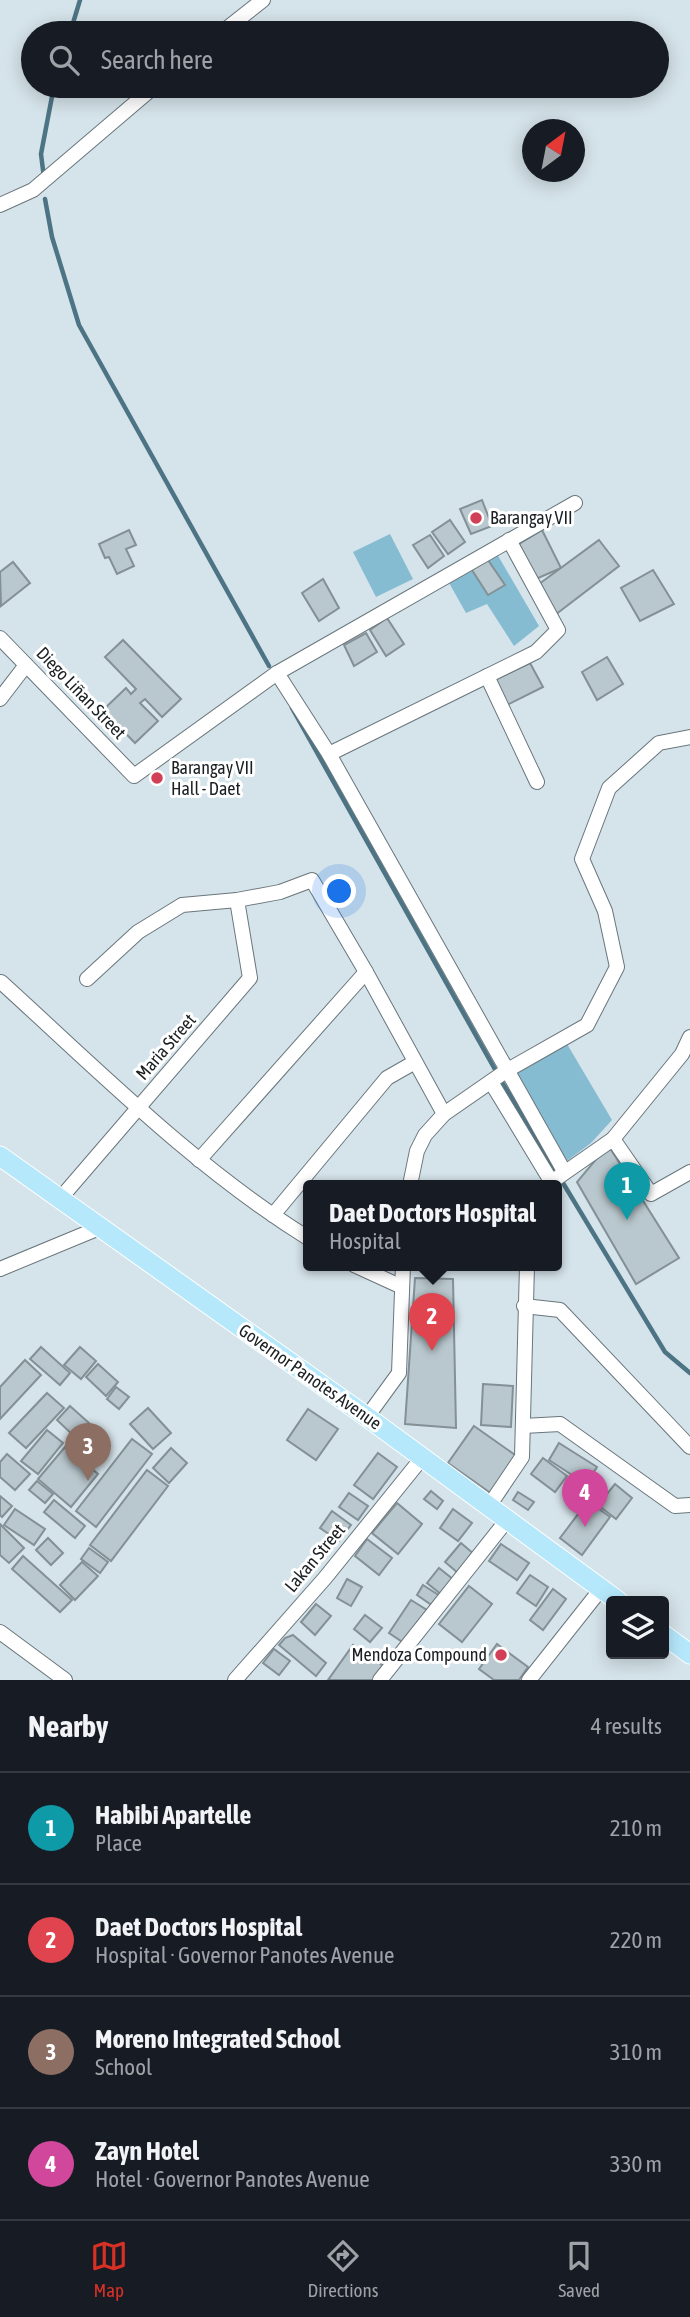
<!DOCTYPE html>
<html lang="en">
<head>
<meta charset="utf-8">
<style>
	:root { --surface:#171b24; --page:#242831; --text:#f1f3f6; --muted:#9ea1a6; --line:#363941; --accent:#d93025 }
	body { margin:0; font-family:"Asap Condensed",sans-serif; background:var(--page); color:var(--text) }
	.controls { position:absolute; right:21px; bottom:21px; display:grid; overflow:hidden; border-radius:7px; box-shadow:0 4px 18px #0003 }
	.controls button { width:63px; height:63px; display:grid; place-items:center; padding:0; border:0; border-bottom:2px solid var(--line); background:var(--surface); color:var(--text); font:35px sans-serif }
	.compass { position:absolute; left:522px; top:119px; width:63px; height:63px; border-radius:50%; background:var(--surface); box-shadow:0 4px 18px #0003; rotate:32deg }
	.you { position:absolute; left:340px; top:892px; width:24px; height:24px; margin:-18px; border:5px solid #fff; border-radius:50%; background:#1a73e8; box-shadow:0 0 0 10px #1a73e833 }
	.badge { display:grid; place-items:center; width:46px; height:46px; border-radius:50%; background:var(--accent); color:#fff; font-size:23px; font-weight:700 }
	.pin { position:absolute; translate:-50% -58px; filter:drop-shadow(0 2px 4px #0008) }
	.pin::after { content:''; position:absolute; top:37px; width:24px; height:21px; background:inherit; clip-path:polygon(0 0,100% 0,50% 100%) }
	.popup { position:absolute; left:303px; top:1180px; width:259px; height:91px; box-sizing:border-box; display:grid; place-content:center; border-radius:7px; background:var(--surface); filter:drop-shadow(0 2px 5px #0005); font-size:23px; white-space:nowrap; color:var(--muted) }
	.popup b { font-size:26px; color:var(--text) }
	.popup::after { content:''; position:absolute; left:50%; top:100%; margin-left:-14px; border:14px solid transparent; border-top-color:var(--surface) }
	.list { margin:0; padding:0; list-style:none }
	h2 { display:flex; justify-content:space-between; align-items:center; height:91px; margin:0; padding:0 28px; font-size:30px }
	h2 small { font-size:23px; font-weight:400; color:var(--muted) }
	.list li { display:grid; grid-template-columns:46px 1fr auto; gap:21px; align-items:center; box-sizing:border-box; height:112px; padding:0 28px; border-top:2px solid var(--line) }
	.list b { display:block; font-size:26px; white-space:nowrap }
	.list p { margin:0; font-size:23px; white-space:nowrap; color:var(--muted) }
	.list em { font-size:23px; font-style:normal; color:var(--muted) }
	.icon { flex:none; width:38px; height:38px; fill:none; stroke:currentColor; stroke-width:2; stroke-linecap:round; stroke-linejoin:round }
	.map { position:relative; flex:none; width:690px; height:1680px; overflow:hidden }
	.search { position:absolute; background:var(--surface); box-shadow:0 4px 18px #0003; left:21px; right:21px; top:21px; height:77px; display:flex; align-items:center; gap:18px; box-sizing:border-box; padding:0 24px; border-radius:38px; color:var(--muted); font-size:26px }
	.sheet { height:539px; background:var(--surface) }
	nav { display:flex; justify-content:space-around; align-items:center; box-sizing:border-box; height:98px; border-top:2px solid var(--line); background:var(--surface); font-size:19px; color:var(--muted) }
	nav a { display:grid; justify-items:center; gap:4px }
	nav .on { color:var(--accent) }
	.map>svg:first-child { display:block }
	.green { fill:#86bcd2 }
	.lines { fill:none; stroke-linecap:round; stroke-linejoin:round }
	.stream { stroke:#4d7484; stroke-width:4.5 }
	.building { fill:#b9c8ce; stroke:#839096; stroke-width:2 }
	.minor-casing { stroke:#69767c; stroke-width:16 }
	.major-casing { stroke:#fff; stroke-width:21 }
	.minor { stroke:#fff; stroke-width:14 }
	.major { stroke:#b6e8fc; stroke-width:19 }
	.poi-dot { fill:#d14056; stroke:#fff; stroke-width:2.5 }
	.labels { text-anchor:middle; stroke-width:6; stroke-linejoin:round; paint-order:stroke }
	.poi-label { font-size:18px; fill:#1a1f21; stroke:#fff; text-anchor:start }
	.street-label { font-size:18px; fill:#1a1f21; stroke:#fff }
</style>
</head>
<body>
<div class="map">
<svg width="690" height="1680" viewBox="0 0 690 1680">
	<rect width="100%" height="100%" fill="#d5e3ea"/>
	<g class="green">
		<path d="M390,534L413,579L376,597L353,552Z"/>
		<path d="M497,554L539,626L514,646L487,604L466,613L448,581Z"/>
		<path d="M567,1044L612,1120L591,1143L567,1161L515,1075Z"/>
	</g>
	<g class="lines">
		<g class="stream">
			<path d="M70,33L80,0"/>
			<path d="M44,178L41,154L54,86"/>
			<path d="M45,199L52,237L79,325L269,666"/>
			<path d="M292,708L497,1073"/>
			<path d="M503,1084L557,1172"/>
			<path d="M563,1183L665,1352L690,1373"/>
		</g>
	</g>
	<g class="building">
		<path d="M482,500L492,526L471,534L460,509Z"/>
		<path d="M450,520L465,542L448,554L432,532Z"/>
		<path d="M129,530L136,545L126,549L134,566L117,574L109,557L105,558L99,544Z"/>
		<path d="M542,530L561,568L536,579L519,544Z"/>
		<path d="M430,535L444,556L428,568L413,545Z"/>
		<path d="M599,540L619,566L555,615L539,584Z"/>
		<path d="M488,560L505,585L488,595L472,570Z"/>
		<path d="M13,562L30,583L1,606L0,572Z"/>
		<path d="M653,570L674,604L640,621L621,588Z"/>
		<path d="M323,579L339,608L319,621L302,593Z"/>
		<path d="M387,618L404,644L386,656L370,630Z"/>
		<path d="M366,633L377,652L354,666L344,645Z"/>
		<path d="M123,640L181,699L162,717L145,699L140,703L158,721L135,743L103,710L126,688L131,694L136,689L105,657Z"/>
		<path d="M607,657L623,684L597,700L582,672Z"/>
		<path d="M530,663L543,687L507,705L494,680Z"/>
		<path d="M608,1145L679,1258L636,1284L577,1182Z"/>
		<path d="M415,1278L453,1279L456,1428L405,1424Z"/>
		<path d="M41,1347L70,1373L60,1385L30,1359Z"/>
		<path d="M80,1347L96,1361L81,1379L64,1365Z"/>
		<path d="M25,1360L41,1375L0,1419V1387Z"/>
		<path d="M98,1364L118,1382L106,1396L86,1377Z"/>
		<path d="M483,1384L513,1386L511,1427L481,1425Z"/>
		<path d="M116,1387L129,1397L119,1409L107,1399Z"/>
		<path d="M47,1393L64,1408L26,1448L9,1433Z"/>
		<path d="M70,1406L108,1440L94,1455L57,1420Z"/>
		<path d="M148,1408L171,1433L153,1449L130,1424Z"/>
		<path d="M308,1409L338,1429L316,1460L287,1440Z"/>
		<path d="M474,1426L518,1457L492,1494L448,1463Z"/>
		<path d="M47,1430L63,1443L38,1474L21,1461Z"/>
		<path d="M132,1439L152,1454L96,1527L76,1511Z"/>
		<path d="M559,1443L597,1467L586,1484L549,1460Z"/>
		<path d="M65,1447L98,1474L71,1507L38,1479Z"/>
		<path d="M171,1448L187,1463L169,1483L153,1468Z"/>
		<path d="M378,1453L397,1467L373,1499L354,1485Z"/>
		<path d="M7,1454L30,1474L15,1490L0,1477V1462Z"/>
		<path d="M543,1458L567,1476L555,1492L531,1474Z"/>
		<path d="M147,1470L168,1486L111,1561L90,1545Z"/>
		<path d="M37,1481L53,1494L45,1503L29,1490Z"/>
		<path d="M615,1484L632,1498L616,1519L598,1505Z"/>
		<path d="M431,1491L443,1501L437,1509L424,1499Z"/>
		<path d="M518,1492L534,1502L528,1510L513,1500Z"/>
		<path d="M349,1493L368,1506L358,1520L339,1507Z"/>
		<path d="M0,1496L12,1506L2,1517L0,1515Z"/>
		<path d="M54,1500L85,1526L75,1538L44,1512Z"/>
		<path d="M588,1501L610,1517L582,1555L560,1538Z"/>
		<path d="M397,1503L422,1524L398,1554L372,1533Z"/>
		<path d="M15,1509L45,1529L34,1545L4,1525Z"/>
		<path d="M453,1509L472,1523L458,1541L440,1528Z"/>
		<path d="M332,1511L351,1525L339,1541L320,1528Z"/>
		<path d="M0,1524L24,1548L9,1563L0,1555Z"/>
		<path d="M48,1538L63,1553L51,1565L36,1550Z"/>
		<path d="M367,1539L392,1558L379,1575L355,1556Z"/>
		<path d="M461,1543L474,1554L458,1573L445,1562Z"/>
		<path d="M501,1544L529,1563L517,1580L489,1561Z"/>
		<path d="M89,1548L108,1562L100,1573L81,1559Z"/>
		<path d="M23,1556L72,1600L60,1612L12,1569Z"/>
		<path d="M82,1562L98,1576L75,1600L60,1585Z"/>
		<path d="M439,1568L454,1580L442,1595L427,1583Z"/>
		<path d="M530,1575L548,1587L536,1606L517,1593Z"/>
		<path d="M347,1579L362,1587L351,1606L337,1598Z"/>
		<path d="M423,1585L440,1596L433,1606L417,1595Z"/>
		<path d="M469,1586L492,1604L462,1642L439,1624Z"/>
		<path d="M553,1589L566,1599L543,1630L530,1620Z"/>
		<path d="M411,1600L427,1610L404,1643L389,1633Z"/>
		<path d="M316,1604L331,1616L315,1635L301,1622Z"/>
		<path d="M365,1615L382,1628L370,1642L354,1629Z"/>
		<path d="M293,1635L326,1663L316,1676L279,1645L285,1638Z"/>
		<path d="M497,1644L528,1667L519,1680H494L479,1669Z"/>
		<path d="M353,1645L385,1667L376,1680H328Z"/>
		<path d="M274,1649L290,1661L279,1675L263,1663Z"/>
	</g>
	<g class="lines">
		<defs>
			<g id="minor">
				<path d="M221,33L263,0"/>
				<path d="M0,205L33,190L155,86"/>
				<path d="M0,638L134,776L277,673L575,503"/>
				<path d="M277,673L329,754L564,1171"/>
				<path d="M487,676L537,782"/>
				<path d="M0,699L26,665"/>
				<path d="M329,754L536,652L558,630L509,540"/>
				<path d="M87,979L138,932L182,905L237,900L280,892L312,880L366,972L444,1114"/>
				<path d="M1,982C99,1071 194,1167 308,1238"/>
				<path d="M491,1082L551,1181"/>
				<path d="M613,1139L651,1194L690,1172"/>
				<path d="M199,1160L366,972"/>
				<path d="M410,1185L417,1151L425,1135L444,1114L506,1071L587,1025L617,967L605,911L582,859L609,788L659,743L690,737"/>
				<path d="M547,1185L613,1139L682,1054L690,1037"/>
				<path d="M59,1200L250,978L237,900"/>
				<path d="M273,1215L387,1078L415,1062"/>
				<path d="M354,1265L402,1287"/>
				<path d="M0,1269L99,1228"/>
				<path d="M524,1306L560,1310L690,1447"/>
				<path d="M367,1417L399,1373L403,1265"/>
				<path d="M523,1426L560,1424L675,1506L690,1505"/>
				<path d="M489,1506L522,1457L527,1265"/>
				<path d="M0,1632L65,1680"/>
				<path d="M235,1680L325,1578L422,1458"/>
				<path d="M380,1680L507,1520"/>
				<path d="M529,1680L601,1589"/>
			</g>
			<g id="major">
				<path d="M0,1156L367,1417L618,1601"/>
				<path d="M664,1635L690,1654"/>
			</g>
		</defs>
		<use href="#minor" class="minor-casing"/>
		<use href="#major" class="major-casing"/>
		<use href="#minor" class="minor"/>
		<use href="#major" class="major"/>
	</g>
	<g class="poi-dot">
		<circle cx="476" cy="518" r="7"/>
		<circle cx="157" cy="778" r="7"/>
		<circle cx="501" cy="1655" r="7"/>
	</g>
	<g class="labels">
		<g class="poi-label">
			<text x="490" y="524">Barangay VII</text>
			<text x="171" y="774">Barangay VII<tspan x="171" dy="21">Hall - Daet</tspan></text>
			<text x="487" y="1661" text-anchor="end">Mendoza Compound</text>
		</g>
		<g class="street-label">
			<text transform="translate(81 693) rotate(46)" y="6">Diego Liñan Street</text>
			<text transform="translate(166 1047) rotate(-49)" y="6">Maria Street</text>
			<text transform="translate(310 1377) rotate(35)" y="6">Governor Panotes Avenue</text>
			<text transform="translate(315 1558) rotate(-50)" y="6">Lakan Street</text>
		</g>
	</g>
</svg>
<div class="controls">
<button><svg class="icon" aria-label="layers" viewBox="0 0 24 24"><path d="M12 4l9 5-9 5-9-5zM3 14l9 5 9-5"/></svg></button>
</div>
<svg class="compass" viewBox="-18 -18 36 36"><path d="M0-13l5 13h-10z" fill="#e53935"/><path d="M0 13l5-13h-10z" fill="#9ea1a6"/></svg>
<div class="you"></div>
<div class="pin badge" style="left:627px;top:1220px;background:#0f9aa8">1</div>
<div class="pin badge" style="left:432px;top:1351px;background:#e0444e">2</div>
<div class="popup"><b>Daet Doctors Hospital</b>Hospital</div>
<div class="pin badge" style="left:88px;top:1481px;background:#8d6e63">3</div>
<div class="pin badge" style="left:585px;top:1527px;background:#d1479c">4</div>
<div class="search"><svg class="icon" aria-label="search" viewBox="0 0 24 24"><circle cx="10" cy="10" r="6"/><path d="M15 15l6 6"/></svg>Search here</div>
</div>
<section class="sheet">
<h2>Nearby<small>4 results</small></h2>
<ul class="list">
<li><span class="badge" style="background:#0f9aa8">1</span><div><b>Habibi Apartelle</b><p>Place</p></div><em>210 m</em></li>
<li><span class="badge" style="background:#e0444e">2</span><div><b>Daet Doctors Hospital</b><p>Hospital · Governor Panotes Avenue</p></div><em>220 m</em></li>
<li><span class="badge" style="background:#8d6e63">3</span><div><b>Moreno Integrated School</b><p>School</p></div><em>310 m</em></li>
<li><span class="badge" style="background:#d1479c">4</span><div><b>Zayn Hotel</b><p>Hotel · Governor Panotes Avenue</p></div><em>330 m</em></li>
</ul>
</section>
<nav>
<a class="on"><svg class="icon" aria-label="map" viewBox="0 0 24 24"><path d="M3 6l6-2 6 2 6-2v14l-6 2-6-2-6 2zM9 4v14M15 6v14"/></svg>Map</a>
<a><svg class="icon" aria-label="directions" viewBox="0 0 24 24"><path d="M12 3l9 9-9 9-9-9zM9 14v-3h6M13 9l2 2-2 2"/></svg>Directions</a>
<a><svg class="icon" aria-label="saved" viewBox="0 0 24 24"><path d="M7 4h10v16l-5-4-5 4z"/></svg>Saved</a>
</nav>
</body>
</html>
